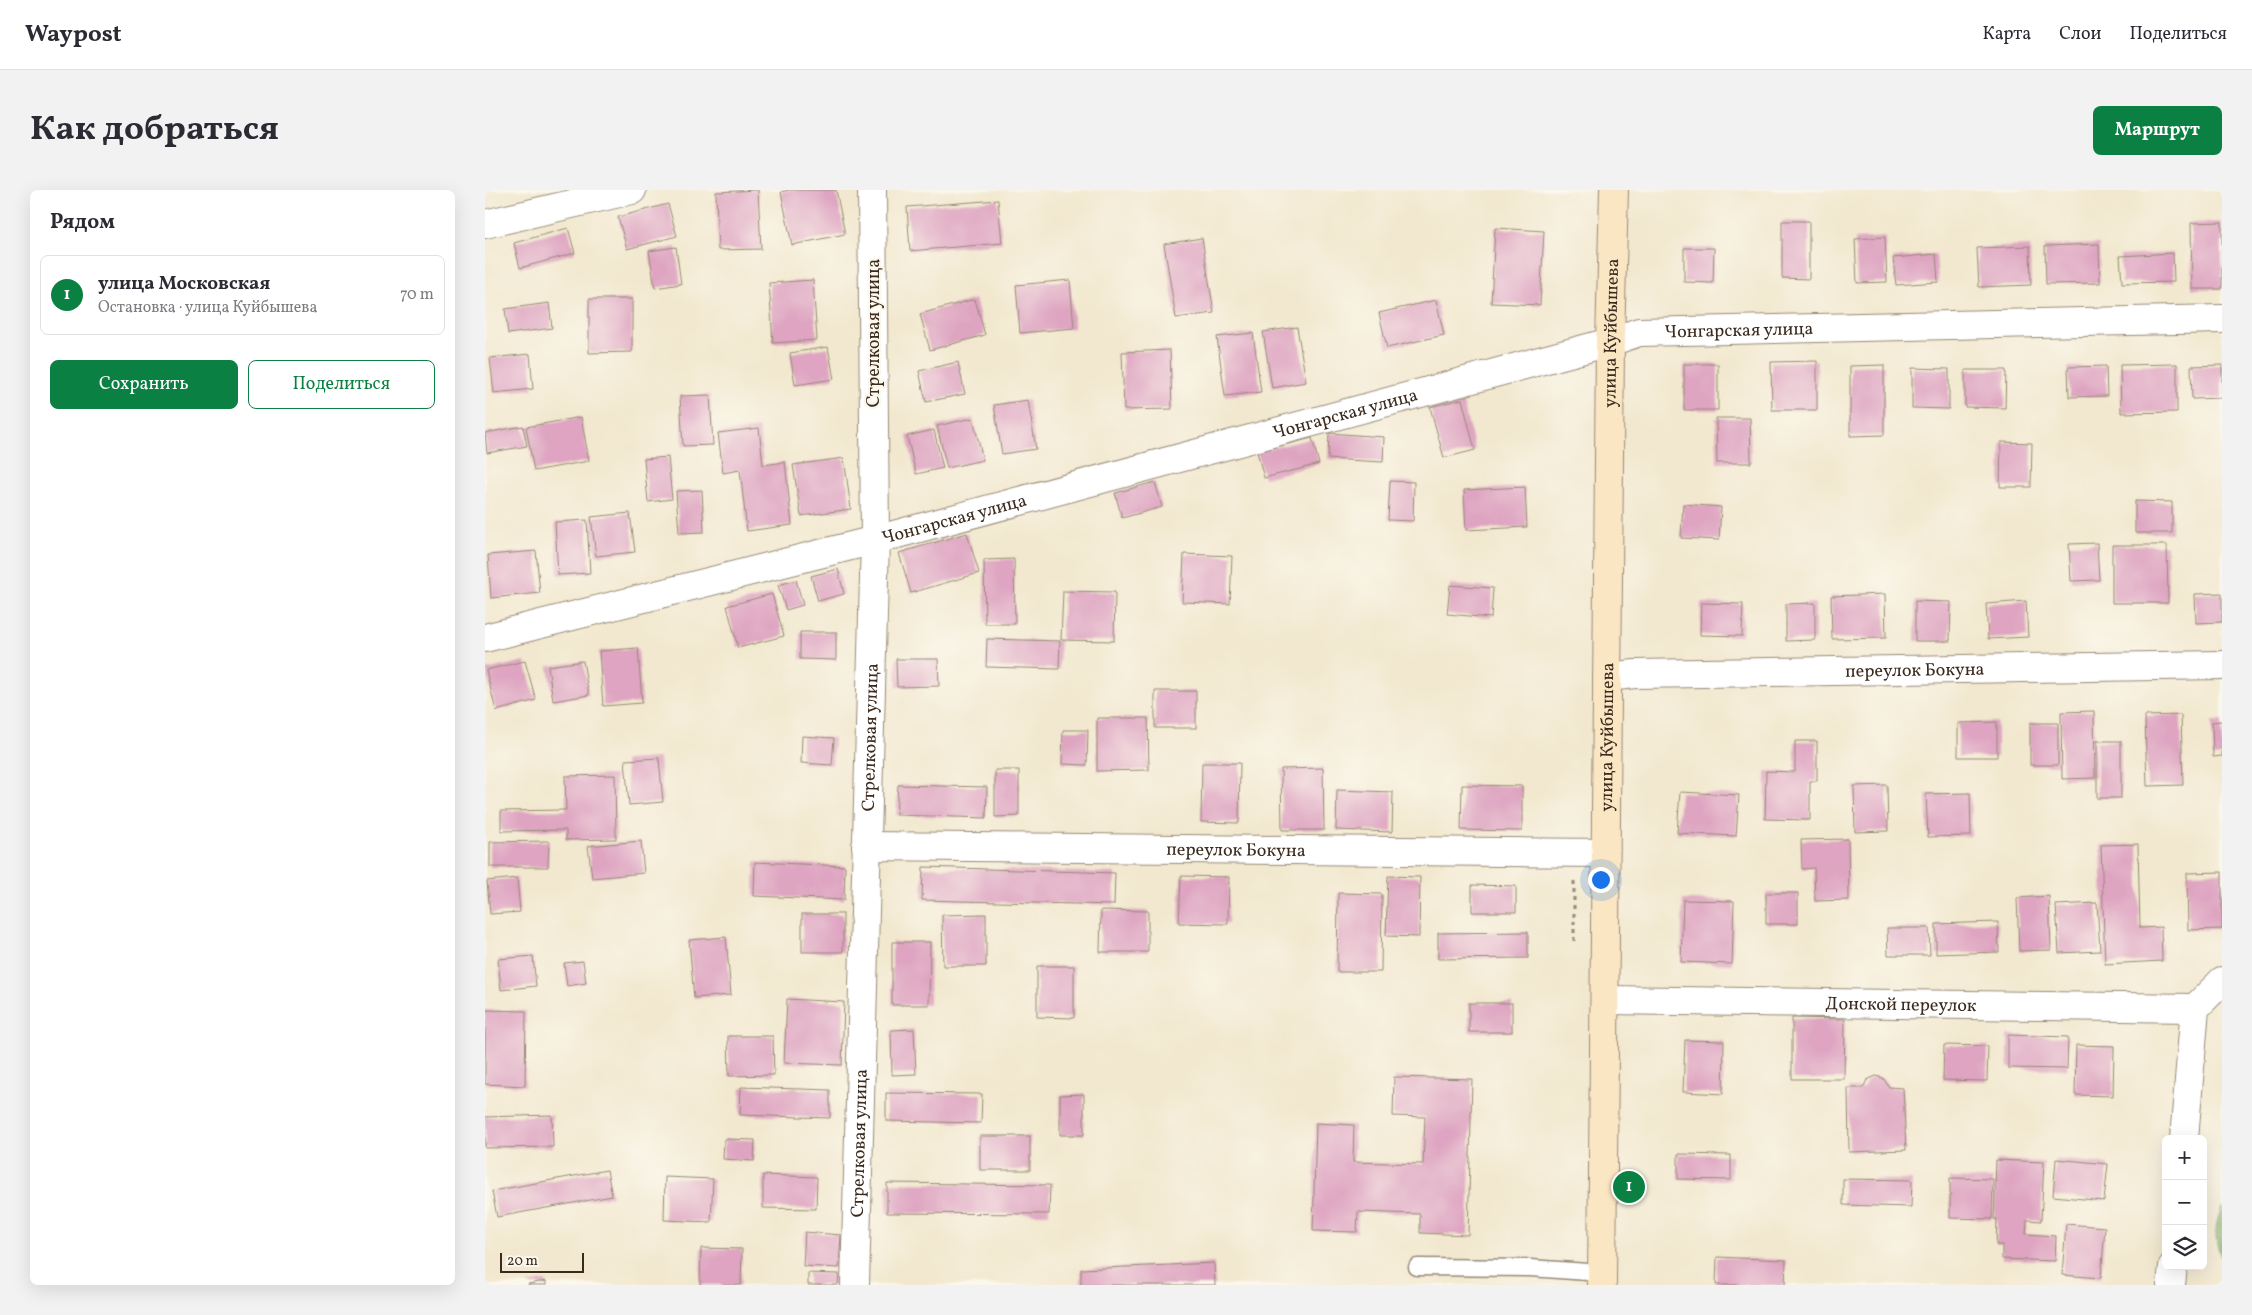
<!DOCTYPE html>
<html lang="ru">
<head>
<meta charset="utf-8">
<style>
	:root { --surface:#fff; --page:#f2f2f3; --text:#2b2b33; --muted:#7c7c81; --line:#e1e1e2; --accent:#0b8043 }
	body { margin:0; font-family:Vollkorn,serif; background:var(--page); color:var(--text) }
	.controls { position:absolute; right:15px; bottom:15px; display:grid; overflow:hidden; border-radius:8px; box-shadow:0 5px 20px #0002 }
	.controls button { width:45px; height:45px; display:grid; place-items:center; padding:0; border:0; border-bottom:1px solid var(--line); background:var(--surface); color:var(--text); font:25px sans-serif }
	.scale { position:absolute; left:15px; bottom:12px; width:84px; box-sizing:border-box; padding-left:5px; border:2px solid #3b2a1e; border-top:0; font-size:14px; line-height:18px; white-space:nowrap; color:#3b2a1e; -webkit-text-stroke:4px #fbf7ec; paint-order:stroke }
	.you { position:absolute; left:1115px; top:689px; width:18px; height:18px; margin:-12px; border:4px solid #fff; border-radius:50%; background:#1a73e8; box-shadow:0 0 0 8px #1a73e833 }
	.badge { display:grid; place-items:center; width:32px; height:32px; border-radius:50%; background:var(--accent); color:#fff; font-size:16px; font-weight:700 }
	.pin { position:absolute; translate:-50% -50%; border:2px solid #fff; box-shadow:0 1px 5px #0006 }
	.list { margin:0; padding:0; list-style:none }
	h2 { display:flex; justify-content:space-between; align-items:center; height:65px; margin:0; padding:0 20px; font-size:21px }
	h2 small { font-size:16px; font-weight:400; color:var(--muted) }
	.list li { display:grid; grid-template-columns:32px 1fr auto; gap:15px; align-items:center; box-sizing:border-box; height:80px; margin:0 10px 10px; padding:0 10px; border:1px solid var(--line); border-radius:8px }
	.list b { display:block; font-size:19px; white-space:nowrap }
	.list p { margin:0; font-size:16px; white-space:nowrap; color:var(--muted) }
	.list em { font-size:16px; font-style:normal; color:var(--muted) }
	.actions { display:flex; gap:10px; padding:15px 20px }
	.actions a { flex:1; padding:11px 0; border:1px solid var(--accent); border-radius:8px; text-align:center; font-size:18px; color:var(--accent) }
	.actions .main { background:var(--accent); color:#fff }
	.icon { flex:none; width:28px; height:28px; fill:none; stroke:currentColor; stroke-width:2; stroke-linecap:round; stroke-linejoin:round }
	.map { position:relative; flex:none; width:1737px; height:1095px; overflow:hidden; border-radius:8px }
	header { display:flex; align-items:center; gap:30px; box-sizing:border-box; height:70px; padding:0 25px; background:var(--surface); border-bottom:1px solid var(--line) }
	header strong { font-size:24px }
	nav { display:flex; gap:28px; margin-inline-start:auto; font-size:18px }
	.intro { display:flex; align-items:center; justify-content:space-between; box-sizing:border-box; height:120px; padding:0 30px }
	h1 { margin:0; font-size:35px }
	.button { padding:12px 22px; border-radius:8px; background:var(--accent); color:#fff; font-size:18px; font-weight:700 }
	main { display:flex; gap:30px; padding:0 30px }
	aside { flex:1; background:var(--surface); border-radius:8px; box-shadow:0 5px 20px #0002 }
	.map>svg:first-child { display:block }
	.forest { fill:#8cb86f; stroke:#647146 }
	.building { fill:#dea4c1 }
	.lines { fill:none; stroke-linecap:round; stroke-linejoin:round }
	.service-casing { stroke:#968976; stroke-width:19 }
	.minor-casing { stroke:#968976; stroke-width:30 }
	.secondary-casing { stroke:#968976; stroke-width:30 }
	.path { stroke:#968976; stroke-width:3; stroke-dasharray:4 4; stroke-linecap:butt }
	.service { stroke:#fff; stroke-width:16 }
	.minor { stroke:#fff; stroke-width:28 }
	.secondary { stroke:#fbe6c4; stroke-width:28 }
	.labels { text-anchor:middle; stroke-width:4.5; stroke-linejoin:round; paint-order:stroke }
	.street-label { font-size:18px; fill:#3b2a1e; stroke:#fbf7ec }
</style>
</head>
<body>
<header>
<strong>Waypost</strong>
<nav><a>Карта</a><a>Слои</a><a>Поделиться</a></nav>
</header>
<div class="intro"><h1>Как добраться</h1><a class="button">Маршрут</a></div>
<main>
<aside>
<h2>Рядом<small></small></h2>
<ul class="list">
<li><span class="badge">1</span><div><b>улица Московская</b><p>Остановка · улица Куйбышева</p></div><em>70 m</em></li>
</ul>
<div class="actions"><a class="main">Сохранить</a><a>Поделиться</a></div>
</aside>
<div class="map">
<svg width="1737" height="1095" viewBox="0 0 1737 1095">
	<rect width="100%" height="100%" fill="#fbf7ec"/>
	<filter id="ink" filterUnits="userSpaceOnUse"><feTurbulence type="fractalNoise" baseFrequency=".02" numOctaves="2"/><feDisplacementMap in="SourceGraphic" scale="10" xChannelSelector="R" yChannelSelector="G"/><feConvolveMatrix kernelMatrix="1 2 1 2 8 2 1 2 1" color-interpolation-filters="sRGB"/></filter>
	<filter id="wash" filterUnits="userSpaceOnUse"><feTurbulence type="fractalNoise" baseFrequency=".0096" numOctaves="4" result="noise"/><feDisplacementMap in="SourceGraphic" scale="20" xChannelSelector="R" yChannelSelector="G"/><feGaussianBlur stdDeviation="1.12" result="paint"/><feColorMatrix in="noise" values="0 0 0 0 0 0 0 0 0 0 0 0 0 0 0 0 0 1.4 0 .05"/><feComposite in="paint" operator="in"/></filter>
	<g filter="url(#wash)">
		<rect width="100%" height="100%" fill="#f2e8cf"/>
		<path class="forest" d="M1737,1017V1067C1728,1050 1730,1034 1737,1017Z"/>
		<g id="blocks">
			<g class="building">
				<path d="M273,0L276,59L233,60L231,2Z"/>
				<path d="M304,0H351L360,44L307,55L296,2Z"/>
				<path d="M513,10L517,53L425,61L422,17Z"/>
				<path d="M183,14L192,46L142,59L133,27Z"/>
				<path d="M1297,31H1324V89L1297,88Z"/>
				<path d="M1737,32V99H1707L1706,33Z"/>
				<path d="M83,38L90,63L35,78L29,53Z"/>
				<path d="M1010,38L1059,41L1055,115L1006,113Z"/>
				<path d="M1400,47L1402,92L1372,93L1370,49Z"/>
				<path d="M717,48L729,123L691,128L679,54Z"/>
				<path d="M1614,54L1615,93L1561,94L1560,56Z"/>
				<path d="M1545,56L1546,95L1494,97L1492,58Z"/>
				<path d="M191,57L196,94L170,98L164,61Z"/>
				<path d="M1199,58H1229L1228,93L1199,92Z"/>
				<path d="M1688,63L1689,92L1637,93L1635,66Z"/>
				<path d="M1451,64L1453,92L1411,95L1408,68Z"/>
				<path d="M328,90L332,150L288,153L284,93Z"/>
				<path d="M585,90L589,138L535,143L531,95Z"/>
				<path d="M104,109H147V162L104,163Z"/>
				<path d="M490,109L500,145L445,160L435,124Z"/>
				<path d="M951,110L959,145L902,158L894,123Z"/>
				<path d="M64,113L67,138L23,144L20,119Z"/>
				<path d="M812,137L821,192L787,198L778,142Z"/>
				<path d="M768,143L776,202L740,206L732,147Z"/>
				<path d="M343,157L349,189L310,195L305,163Z"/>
				<path d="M685,160L687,219L639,220L637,162Z"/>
				<path d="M45,164L48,199L9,203L5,168Z"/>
				<path d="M1332,171V220H1287L1286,172Z"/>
				<path d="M473,172L480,204L441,212L434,181Z"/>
				<rect x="1199" y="174" width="34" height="46"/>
				<path d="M1692,174V222L1636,223L1635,175Z"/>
				<path d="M1399,175V245L1365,246V176Z"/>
				<path d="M1737,175V208L1707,209L1706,176Z"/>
				<path d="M1621,176L1622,206L1584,207L1583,177Z"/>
				<path d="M1427,178L1464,179V219L1427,218Z"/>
				<path d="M1480,180H1521L1520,218L1480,217Z"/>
				<path d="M225,205L228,255L198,256L195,206Z"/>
				<path d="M977,209L990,260L959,268L945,217Z"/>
				<path d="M543,210L551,259L517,264L509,215Z"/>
				<path d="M96,227L104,271L49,281L41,237Z"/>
				<path d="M488,228L498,270L462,278L452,236Z"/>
				<path d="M1231,228H1265L1266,273H1232Z"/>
				<path d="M38,236L42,256L2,263L0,243Z"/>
				<path d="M274,238L278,275L300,272L307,335L262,341L255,280L238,283L233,243Z"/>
				<path d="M449,240L458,278L431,284L422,246Z"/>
				<path d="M844,243L899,247L898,272L843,269Z"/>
				<path d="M827,248L834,274L779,288L772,262Z"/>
				<path d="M1516,252L1547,253L1546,297H1515Z"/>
				<path d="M183,267L187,309L163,312L159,269Z"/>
				<path d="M359,268L366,319L316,326L308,275Z"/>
				<path d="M905,291L929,292L928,331L903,330Z"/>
				<path d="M670,292L677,317L637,328L630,303Z"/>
				<path d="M1040,297L1042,337L981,340L979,300Z"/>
				<path d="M217,300L219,342L194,343L191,301Z"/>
				<path d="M1650,311L1687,312V343H1650Z"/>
				<path d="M1198,314L1236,317L1234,350L1196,348Z"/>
				<path d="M145,323L150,362L111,366L106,327Z"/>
				<path d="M102,330L105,383L73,385L70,332Z"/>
				<path d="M482,343L494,383L426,403L414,363Z"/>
				<path d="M1612,353L1614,390L1586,391L1584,354Z"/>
				<path d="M1627,355H1682L1683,413H1627Z"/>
				<path d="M51,361L55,403L6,408L3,365Z"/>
				<path d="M699,364L747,366L745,414L697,412Z"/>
				<path d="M529,369L530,434H500L499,370Z"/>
				<path d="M353,379L359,404L333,411L326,386Z"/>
				<path d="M311,390L318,415L301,420L293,395Z"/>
				<path d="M965,395L1008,398L1006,428L962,424Z"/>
				<path d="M578,401L630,402L629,451L576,450Z"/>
				<path d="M1737,403V432L1711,433L1710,404Z"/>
				<path d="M287,404L299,446L253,458L242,416Z"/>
				<path d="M1400,404L1401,448L1347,449L1346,406Z"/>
				<path d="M1430,411L1466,412L1465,451H1430Z"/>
				<path d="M1541,411L1543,447L1503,449L1501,414Z"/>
				<path d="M1216,413L1258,414L1257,446L1215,445Z"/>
				<path d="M1330,413V450L1301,451V414Z"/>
				<path d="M315,442H351V470L315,469Z"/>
				<path d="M502,449L575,451L574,479L501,477Z"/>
				<path d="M153,458L157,513L118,516L114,461Z"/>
				<path d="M411,469H453L454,496L412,497Z"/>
				<path d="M40,471L51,510L11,521L1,480Z"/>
				<path d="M98,471L104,505L68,511L63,476Z"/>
				<rect x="670" y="501" width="41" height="37"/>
				<path d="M1609,521L1610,588L1577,589L1576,522Z"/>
				<path d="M1696,525L1698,595L1662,596L1660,526Z"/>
				<path d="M612,528H663L664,580L612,581Z"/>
				<path d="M1737,531V566L1728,567L1727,532Z"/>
				<path d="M1512,532V567H1473V533Z"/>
				<rect x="1545" y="533" width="28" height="42"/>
				<path d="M578,540H603L602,575L577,574Z"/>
				<path d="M317,546L349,548L347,575L316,573Z"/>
				<path d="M1310,551H1332V591H1325V630L1280,629L1281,581L1310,582Z"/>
				<rect x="1612" y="551" width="24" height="57"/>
				<path d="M174,568L178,612L144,615L140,570Z"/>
				<path d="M717,573H755L754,633L716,632Z"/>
				<path d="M838,578L839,640H797L796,579Z"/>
				<path d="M510,580H534V626L510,627Z"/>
				<path d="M130,585L131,649L81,650V640L16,641V621L81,620L80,586Z"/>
				<path d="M413,595L502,597L501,628L411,625Z"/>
				<path d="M977,595L1037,596V641L976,640Z"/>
				<path d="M1402,595L1403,641L1370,642L1369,596Z"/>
				<path d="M852,600L908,602L907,642L851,640Z"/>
				<path d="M1195,602L1254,605L1251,646L1192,643Z"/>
				<path d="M1485,603L1486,646L1443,647L1441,604Z"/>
				<path d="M1363,649L1364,710L1330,711L1329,678L1317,679L1316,650Z"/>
				<path d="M64,651L63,677H5V652Z"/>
				<path d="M156,651L159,683L107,688L103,656Z"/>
				<path d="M1653,654L1655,738L1676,737L1677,771L1620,774L1616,655Z"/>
				<path d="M270,672L360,676L359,710L269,706Z"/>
				<path d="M438,677L630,683L629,715L437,710Z"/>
				<path d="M1737,682V739L1703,740L1702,683Z"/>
				<path d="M696,686L744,687L743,734L694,733Z"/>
				<path d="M903,686L935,687L934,747L901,746Z"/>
				<path d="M32,688L35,722L5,724L2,691Z"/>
				<path d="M987,695L1031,696V722H987Z"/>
				<path d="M853,703L897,704L896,782H852Z"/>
				<rect x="1281" y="703" width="32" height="31"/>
				<path d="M1564,706L1566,760L1534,761L1532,708Z"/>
				<path d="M1198,710L1249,711L1247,774L1196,772Z"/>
				<path d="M1612,713L1615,761L1574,763L1571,715Z"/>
				<path d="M616,720L663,721V762H615Z"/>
				<rect x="317" y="724" width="41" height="38"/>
				<path d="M501,724V776H458L457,725Z"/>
				<path d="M1513,732L1514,762L1451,764V734Z"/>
				<path d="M1402,738H1444L1445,765H1403Z"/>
				<path d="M1043,742V768L953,769V743Z"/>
				<path d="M241,747L246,805L209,808L204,750Z"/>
				<path d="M407,752H445L444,815H407Z"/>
				<path d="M48,766L51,796L16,800L13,769Z"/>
				<path d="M98,771L101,793L82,796L79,773Z"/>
				<path d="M552,776H589V828L552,827Z"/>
				<path d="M302,809L359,812L357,875L299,873Z"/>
				<rect x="984" y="813" width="43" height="29"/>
				<path d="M0,820L41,821L40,896L0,894Z"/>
				<path d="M1307,828L1360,829L1359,889H1307Z"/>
				<path d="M429,839L431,884L407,885L406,840Z"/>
				<path d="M1523,845L1583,847L1582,879L1523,878Z"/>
				<path d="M243,846H288L289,885L244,886Z"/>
				<path d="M1200,850L1239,851L1238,904L1198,902Z"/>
				<path d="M1459,855L1503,856L1502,891L1458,890Z"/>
				<path d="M1591,855L1629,856L1628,906L1590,905Z"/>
				<path d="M1391,886L1398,888L1404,897L1418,898L1421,960L1364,962L1363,898H1378L1382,890Z"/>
				<path d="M909,887L987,889L983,1045L935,1043V1024L873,1022L872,1042L828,1041L831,933L869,935L868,972L938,974L940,927L908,926Z"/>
				<path d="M256,897L345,900V928L255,925Z"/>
				<path d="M401,903L497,904L496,933L401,931Z"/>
				<path d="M599,904V945H575V905Z"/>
				<path d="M67,925L68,957L0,958V927Z"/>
				<rect x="495" y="946" width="50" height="34"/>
				<path d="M239,949L270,950L269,971L238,969Z"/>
				<path d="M1193,964L1246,965V990L1193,989Z"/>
				<path d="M1571,969L1623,974L1619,1011L1568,1006Z"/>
				<path d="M1511,970L1559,972L1556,1031L1542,1030L1541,1044L1571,1046L1570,1071L1517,1069V1055H1511L1512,1029H1509Z"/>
				<path d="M122,980L127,1006L12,1027L7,1001Z"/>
				<path d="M278,985L332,987L331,1019L278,1018Z"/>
				<path d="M180,987L228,989L226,1032L179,1030Z"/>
				<path d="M1465,988L1508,989L1507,1029L1465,1028Z"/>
				<path d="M1358,989L1427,990L1426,1017L1358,1015Z"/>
				<path d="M402,993L565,995L564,1024L402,1023Z"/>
				<path d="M1581,1034L1620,1037L1616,1088L1577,1085Z"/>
				<path d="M320,1042L356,1045L354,1078L318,1076Z"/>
				<path d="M216,1058L257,1059L256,1095H215Z"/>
				<path d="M1232,1067L1301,1070L1300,1095H1231Z"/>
				<path d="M729,1073L730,1095H596V1079Z"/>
				<path d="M323,1083L354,1084L353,1095H323Z"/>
				<path d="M61,1091V1095H43V1094Z"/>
			</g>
		</g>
	</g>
	<g filter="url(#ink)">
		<use href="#blocks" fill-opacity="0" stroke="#968976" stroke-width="1"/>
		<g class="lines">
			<defs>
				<path id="service" d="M932,1077L1045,1078L1117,1083"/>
				<g id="minor">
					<path d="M0,34L147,0"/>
					<path id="s1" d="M0,448L390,350L1125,152L1154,142L1737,129"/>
					<path id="s2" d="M1122,487L1150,484L1737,475"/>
					<path id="s3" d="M381,656L1120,663"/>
					<path id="s4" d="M1121,810L1710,818"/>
					<path d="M1699,949L1710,818L1737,791"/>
					<path id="s5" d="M370,1095L390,350L387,0"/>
					<path d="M1686,1095L1688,1076"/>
				</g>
				<g id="secondary">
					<path id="s6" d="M1117,1095L1125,152L1129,0"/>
				</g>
			</defs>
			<use href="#service" class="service-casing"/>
			<use href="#minor" class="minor-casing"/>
			<use href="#secondary" class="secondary-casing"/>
			<path class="path" d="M1089,691V754"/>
			<use href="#service" class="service"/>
			<use href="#minor" class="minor"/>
			<use href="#secondary" class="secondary"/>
		</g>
	</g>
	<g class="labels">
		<g class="street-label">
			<text dy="6" stroke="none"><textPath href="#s1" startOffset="1294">Чонгарская улица</textPath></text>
			<text transform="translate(388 143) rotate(-90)" y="6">Стрелковая улица</text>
			<text dy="6" stroke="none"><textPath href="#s6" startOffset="952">улица Куйбышева</textPath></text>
			<text dy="6" stroke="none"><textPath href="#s1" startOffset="889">Чонгарская улица</textPath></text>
			<text dy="6" stroke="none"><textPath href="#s1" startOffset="484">Чонгарская улица</textPath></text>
			<text dy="6" stroke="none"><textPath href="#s2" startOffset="308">переулок Бокуна</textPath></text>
			<text dy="6" stroke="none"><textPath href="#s6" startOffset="548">улица Куйбышева</textPath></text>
			<text dy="6" stroke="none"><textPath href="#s5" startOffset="548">Стрелковая улица</textPath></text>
			<text dy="6" stroke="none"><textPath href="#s3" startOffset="370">переулок Бокуна</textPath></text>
			<text dy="6" stroke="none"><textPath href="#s4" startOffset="295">Донской переулок</textPath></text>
			<text dy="6" stroke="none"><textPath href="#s5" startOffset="142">Стрелковая улица</textPath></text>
		</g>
	</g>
</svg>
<div class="controls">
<button>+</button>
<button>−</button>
<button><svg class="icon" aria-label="layers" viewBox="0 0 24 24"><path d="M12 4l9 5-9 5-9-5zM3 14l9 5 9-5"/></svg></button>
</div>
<div class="scale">20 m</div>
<div class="you"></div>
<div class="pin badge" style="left:1144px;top:997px">1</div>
</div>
</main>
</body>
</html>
